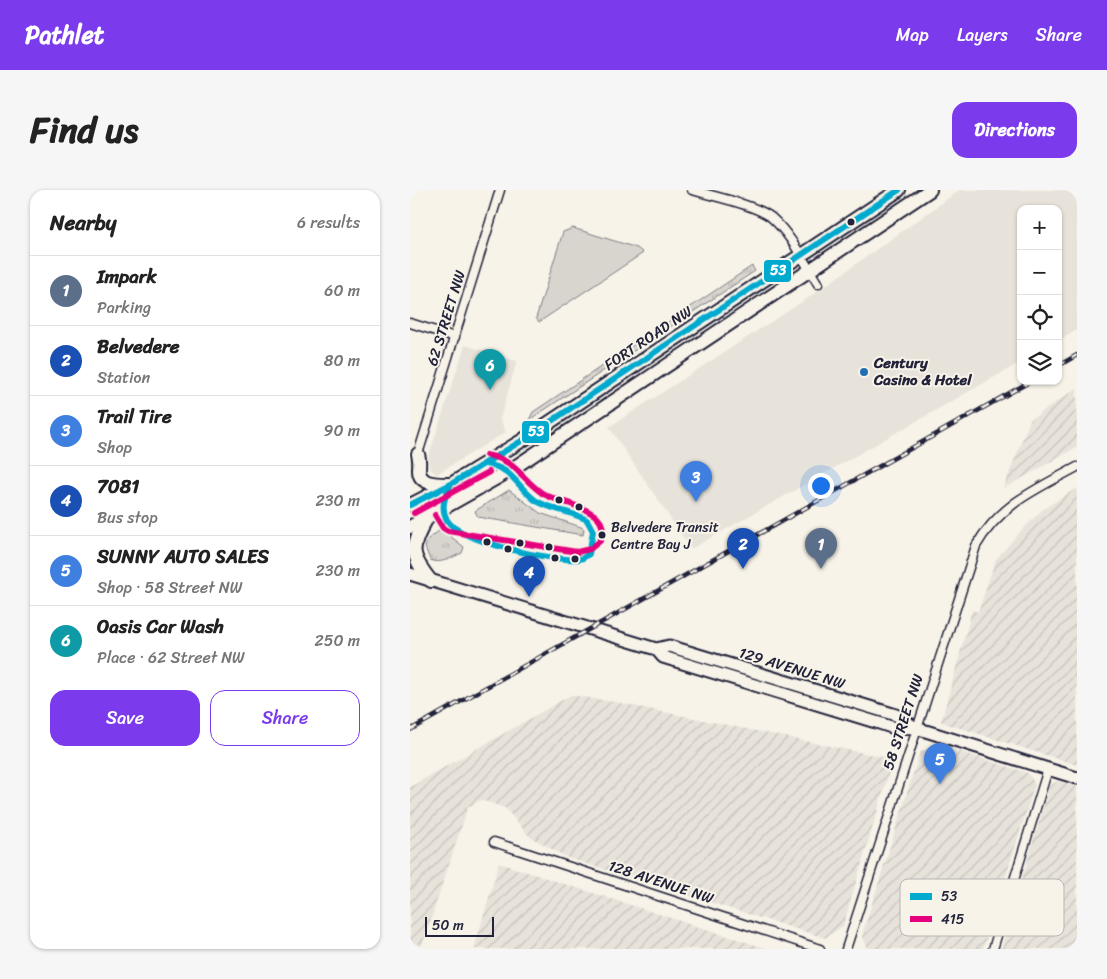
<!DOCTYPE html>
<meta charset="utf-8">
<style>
:root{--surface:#fff;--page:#f6f6f6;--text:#222;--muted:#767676;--line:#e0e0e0;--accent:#7c3aed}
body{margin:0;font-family:Sriracha,sans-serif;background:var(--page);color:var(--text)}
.controls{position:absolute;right:15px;top:15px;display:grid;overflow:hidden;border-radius:10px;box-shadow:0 1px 4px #0004}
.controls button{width:45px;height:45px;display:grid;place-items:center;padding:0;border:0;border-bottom:1px solid var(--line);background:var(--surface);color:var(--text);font:25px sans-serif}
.scale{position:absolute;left:15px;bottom:12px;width:69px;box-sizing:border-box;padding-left:5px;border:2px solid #22223b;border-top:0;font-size:14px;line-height:18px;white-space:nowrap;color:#22223b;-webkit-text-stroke:4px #f7f3e8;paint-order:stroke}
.you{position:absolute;left:410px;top:295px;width:18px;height:18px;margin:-12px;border:4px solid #fff;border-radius:50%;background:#1a73e8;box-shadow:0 0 0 8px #1a73e833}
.badge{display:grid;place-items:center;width:32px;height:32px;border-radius:50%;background:var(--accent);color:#fff;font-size:16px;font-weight:700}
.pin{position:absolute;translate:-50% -41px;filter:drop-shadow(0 1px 2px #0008)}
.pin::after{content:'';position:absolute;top:26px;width:18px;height:15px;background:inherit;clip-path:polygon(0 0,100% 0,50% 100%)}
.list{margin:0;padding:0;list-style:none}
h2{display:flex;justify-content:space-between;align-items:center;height:65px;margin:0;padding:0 20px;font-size:21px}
h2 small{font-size:16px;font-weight:400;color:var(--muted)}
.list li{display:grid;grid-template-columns:32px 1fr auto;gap:15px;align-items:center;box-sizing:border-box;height:70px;padding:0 20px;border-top:1px solid var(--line)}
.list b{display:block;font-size:19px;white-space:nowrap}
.list p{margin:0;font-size:16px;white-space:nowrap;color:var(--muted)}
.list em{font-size:16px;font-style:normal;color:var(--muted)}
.actions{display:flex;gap:10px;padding:15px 20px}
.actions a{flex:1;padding:11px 0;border:1px solid var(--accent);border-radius:15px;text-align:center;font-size:18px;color:var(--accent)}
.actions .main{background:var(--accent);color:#fff}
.icon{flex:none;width:28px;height:28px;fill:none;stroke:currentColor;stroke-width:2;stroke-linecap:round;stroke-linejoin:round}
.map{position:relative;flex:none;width:667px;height:759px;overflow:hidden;border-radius:15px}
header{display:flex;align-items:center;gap:30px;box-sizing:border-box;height:70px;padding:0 25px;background:var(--accent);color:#fff}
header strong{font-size:24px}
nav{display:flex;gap:28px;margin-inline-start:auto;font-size:18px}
.intro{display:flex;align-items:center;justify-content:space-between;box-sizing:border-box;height:120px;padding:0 30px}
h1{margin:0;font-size:35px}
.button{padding:12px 22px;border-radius:15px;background:var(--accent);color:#fff;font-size:18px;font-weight:700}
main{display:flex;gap:30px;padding:0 30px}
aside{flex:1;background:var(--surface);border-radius:15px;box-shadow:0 1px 4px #0004}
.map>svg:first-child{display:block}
</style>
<header>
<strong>Pathlet</strong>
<nav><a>Map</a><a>Layers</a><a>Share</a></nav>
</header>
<div class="intro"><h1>Find us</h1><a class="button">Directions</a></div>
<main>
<aside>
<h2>Nearby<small>6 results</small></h2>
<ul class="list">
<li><span class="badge" style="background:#5c6f8a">1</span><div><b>Impark</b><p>Parking</p></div><em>60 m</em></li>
<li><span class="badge" style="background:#1a4fb4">2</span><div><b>Belvedere</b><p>Station</p></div><em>80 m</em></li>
<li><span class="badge" style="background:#3f7fe0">3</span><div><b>Trail Tire</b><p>Shop</p></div><em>90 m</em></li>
<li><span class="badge" style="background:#1a4fb4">4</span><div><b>7081</b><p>Bus stop</p></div><em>230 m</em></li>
<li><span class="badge" style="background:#3f7fe0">5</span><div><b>SUNNY AUTO SALES</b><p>Shop · 58 Street NW</p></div><em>230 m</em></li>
<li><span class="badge" style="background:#0f9aa8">6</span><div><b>Oasis Car Wash</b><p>Place · 62 Street NW</p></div><em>250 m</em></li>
</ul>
<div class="actions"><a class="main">Save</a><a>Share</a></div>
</aside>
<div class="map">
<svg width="667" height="759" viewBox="0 0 667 759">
<defs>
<pattern id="industrial-furrows" width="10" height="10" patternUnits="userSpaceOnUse" patternTransform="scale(1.25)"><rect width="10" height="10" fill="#e7e3db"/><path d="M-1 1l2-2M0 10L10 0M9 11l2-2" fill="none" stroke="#c6c2bd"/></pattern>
<pattern id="grass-tufts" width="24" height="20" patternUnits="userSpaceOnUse" patternTransform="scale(1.25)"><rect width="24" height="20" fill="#d8d5cf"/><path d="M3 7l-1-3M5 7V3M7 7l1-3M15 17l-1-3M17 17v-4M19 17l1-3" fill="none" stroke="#b9b7b3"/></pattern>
</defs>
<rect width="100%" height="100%" fill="#f7f3e8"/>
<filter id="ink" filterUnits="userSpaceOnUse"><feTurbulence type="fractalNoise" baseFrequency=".02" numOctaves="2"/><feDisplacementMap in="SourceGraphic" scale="10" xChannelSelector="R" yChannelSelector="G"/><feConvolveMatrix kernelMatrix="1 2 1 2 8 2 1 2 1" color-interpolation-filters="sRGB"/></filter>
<g filter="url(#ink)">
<path fill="#e7e3db" d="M550 0H667V140L648 151V19H611V172L281 359 199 237 401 106Z
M55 155 107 171 90 229 96 242 27 284 21 280 18 268Z"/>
<path fill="url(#industrial-furrows)" d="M667 198V257L593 299 620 230Z
M667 298V575L531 532 562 420 568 422 586 369 608 344 632 320Z
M161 505 205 512 483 569 433 736 415 748 158 668 120 647 95 618 71 610 58 617 12 756 0 752V597Z
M529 555 618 583 625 594 573 759H458L452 745 510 562Z
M648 591 667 597V759H591L640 595Z
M89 673 358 759H64Z"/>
<path fill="url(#grass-tufts)" stroke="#7d7c85" d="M342 76 345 81 119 230 123 222Z
M99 300 130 323 171 337 174 339 173 345 68 327 65 321Z
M29 341 35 342 54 357 52 363C42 367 31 375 20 370L15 357 18 349Z"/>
<path fill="#d8d5cf" stroke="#7d7c85" d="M163 38 227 58 233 63 129 132 126 128 153 42Z"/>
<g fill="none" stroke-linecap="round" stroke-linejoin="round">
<g stroke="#22223b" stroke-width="11">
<path id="street" d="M282 0C302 6 347 15 362 28 382 46 394 72 408 94
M0 133 45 147
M8 264 90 0
M84 652 410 759
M436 759 566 356C590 314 627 299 667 277
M583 759 638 579"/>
</g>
<g stroke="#22223b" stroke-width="15">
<path id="secondary" d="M0 384 246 459 259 456 486 525 506 538
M246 459 253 467 469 533 481 537 506 538 667 588"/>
</g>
<g stroke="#22223b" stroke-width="16">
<path id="primary" d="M8 264C10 270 9 274 9 280 9 295 28 294 39 294
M0 315 41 294 113 250 489 0
M16 330C0 358 0 365 21 391
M0 337 99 281 520 0"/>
</g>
<use href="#street" stroke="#f7f3e8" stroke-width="8"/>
<use href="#secondary" stroke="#f7f3e8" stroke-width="11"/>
<use href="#primary" stroke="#f7f3e8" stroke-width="12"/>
<g stroke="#22223b" stroke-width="4.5">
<path id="rail" d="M648 176 667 165
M0 540 621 191"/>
</g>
<use href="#rail" stroke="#f7f3e8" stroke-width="2.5" stroke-dasharray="8" stroke-linecap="butt"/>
<g stroke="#f7f3e8" stroke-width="10">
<path id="bus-1" d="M41 294C35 307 30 317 37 330 50 352 144 372 169 369 173 369 176 366 179 364L183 341 177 330C161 321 140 320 125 310 105 295 103 278 75 274
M0 315 41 294 113 250 489 0"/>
</g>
<g stroke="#f7f3e8" stroke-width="10">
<path id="bus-2" d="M4 323 79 282
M25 325 33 338 38 341 167 362 180 359 190 351C206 317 147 314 132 303 110 288 107 270 76 265"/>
</g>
<use href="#bus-1" stroke="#00a9ce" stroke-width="6"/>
<use href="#bus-2" stroke="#e5007d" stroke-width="6"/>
</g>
</g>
<g fill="#22223b" stroke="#f7f3e8" stroke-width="2">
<circle cx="441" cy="32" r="4.5"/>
<circle cx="149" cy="310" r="4.5"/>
<circle cx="169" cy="317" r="4.5"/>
<circle cx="192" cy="345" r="4.5"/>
<circle cx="77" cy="352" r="4.5"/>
<circle cx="110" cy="353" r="4.5"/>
<circle cx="139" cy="357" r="4.5"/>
<circle cx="98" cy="359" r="4.5"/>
<circle cx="145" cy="368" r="4.5"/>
<circle cx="165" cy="369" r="4.5"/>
</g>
<circle fill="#1f6fb2" stroke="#f7f3e8" stroke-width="2" cx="454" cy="182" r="5"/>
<g text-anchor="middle" stroke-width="4" stroke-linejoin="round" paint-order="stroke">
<g font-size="14" fill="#22223b" stroke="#f7f3e8" text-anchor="start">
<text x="201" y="342">Belvedere Transit<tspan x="201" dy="17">Centre Bay J</tspan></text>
</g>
<g font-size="15" fill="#22223b" stroke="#f7f3e8">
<text transform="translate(36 128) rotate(-73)" y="5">62 STREET NW</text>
<text transform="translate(238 148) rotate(-34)" y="5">FORT ROAD NW</text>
<text transform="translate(382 478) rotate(17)" y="5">129 AVENUE NW</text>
<text transform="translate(493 532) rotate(-72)" y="5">58 STREET NW</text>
<text transform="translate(251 692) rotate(18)" y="5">128 AVENUE NW</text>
</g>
<g font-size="15" font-weight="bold" fill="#22223b" stroke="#f7f3e8" text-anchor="start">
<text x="464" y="178">Century<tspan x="464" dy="17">Casino &amp; Hotel</tspan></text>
</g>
</g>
<rect x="490" y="689" width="164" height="57" rx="8" fill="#f7f3e8" stroke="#b7b4b4" stroke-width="1"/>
<rect x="500" y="703" width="22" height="7" fill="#00a9ce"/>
<rect x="500" y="726" width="22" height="6" fill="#e5007d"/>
<g font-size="14" fill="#22223b">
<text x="531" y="711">53</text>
<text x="531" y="734">415</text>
</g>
<g stroke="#f7f3e8" stroke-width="2">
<rect x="353" y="69" width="29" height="24" rx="5" fill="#00a9ce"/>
<rect x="111" y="230" width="29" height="24" rx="5" fill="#00a9ce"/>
</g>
<g font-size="14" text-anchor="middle" font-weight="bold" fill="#fff">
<text x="368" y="85">53</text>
<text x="126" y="246">53</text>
</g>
</svg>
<div class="controls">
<button>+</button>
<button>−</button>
<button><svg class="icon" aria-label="locate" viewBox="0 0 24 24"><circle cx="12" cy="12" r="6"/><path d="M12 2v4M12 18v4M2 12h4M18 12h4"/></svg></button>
<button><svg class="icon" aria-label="layers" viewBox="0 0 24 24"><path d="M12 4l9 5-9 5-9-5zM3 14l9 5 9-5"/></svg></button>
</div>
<div class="scale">50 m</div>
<div class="you"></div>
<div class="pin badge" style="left:411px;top:379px;background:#5c6f8a">1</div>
<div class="pin badge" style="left:333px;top:379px;background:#1a4fb4">2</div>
<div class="pin badge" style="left:286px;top:312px;background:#3f7fe0">3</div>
<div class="pin badge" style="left:119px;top:407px;background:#1a4fb4">4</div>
<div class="pin badge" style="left:530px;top:594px;background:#3f7fe0">5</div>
<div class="pin badge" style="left:80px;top:200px;background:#0f9aa8">6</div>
</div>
</main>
